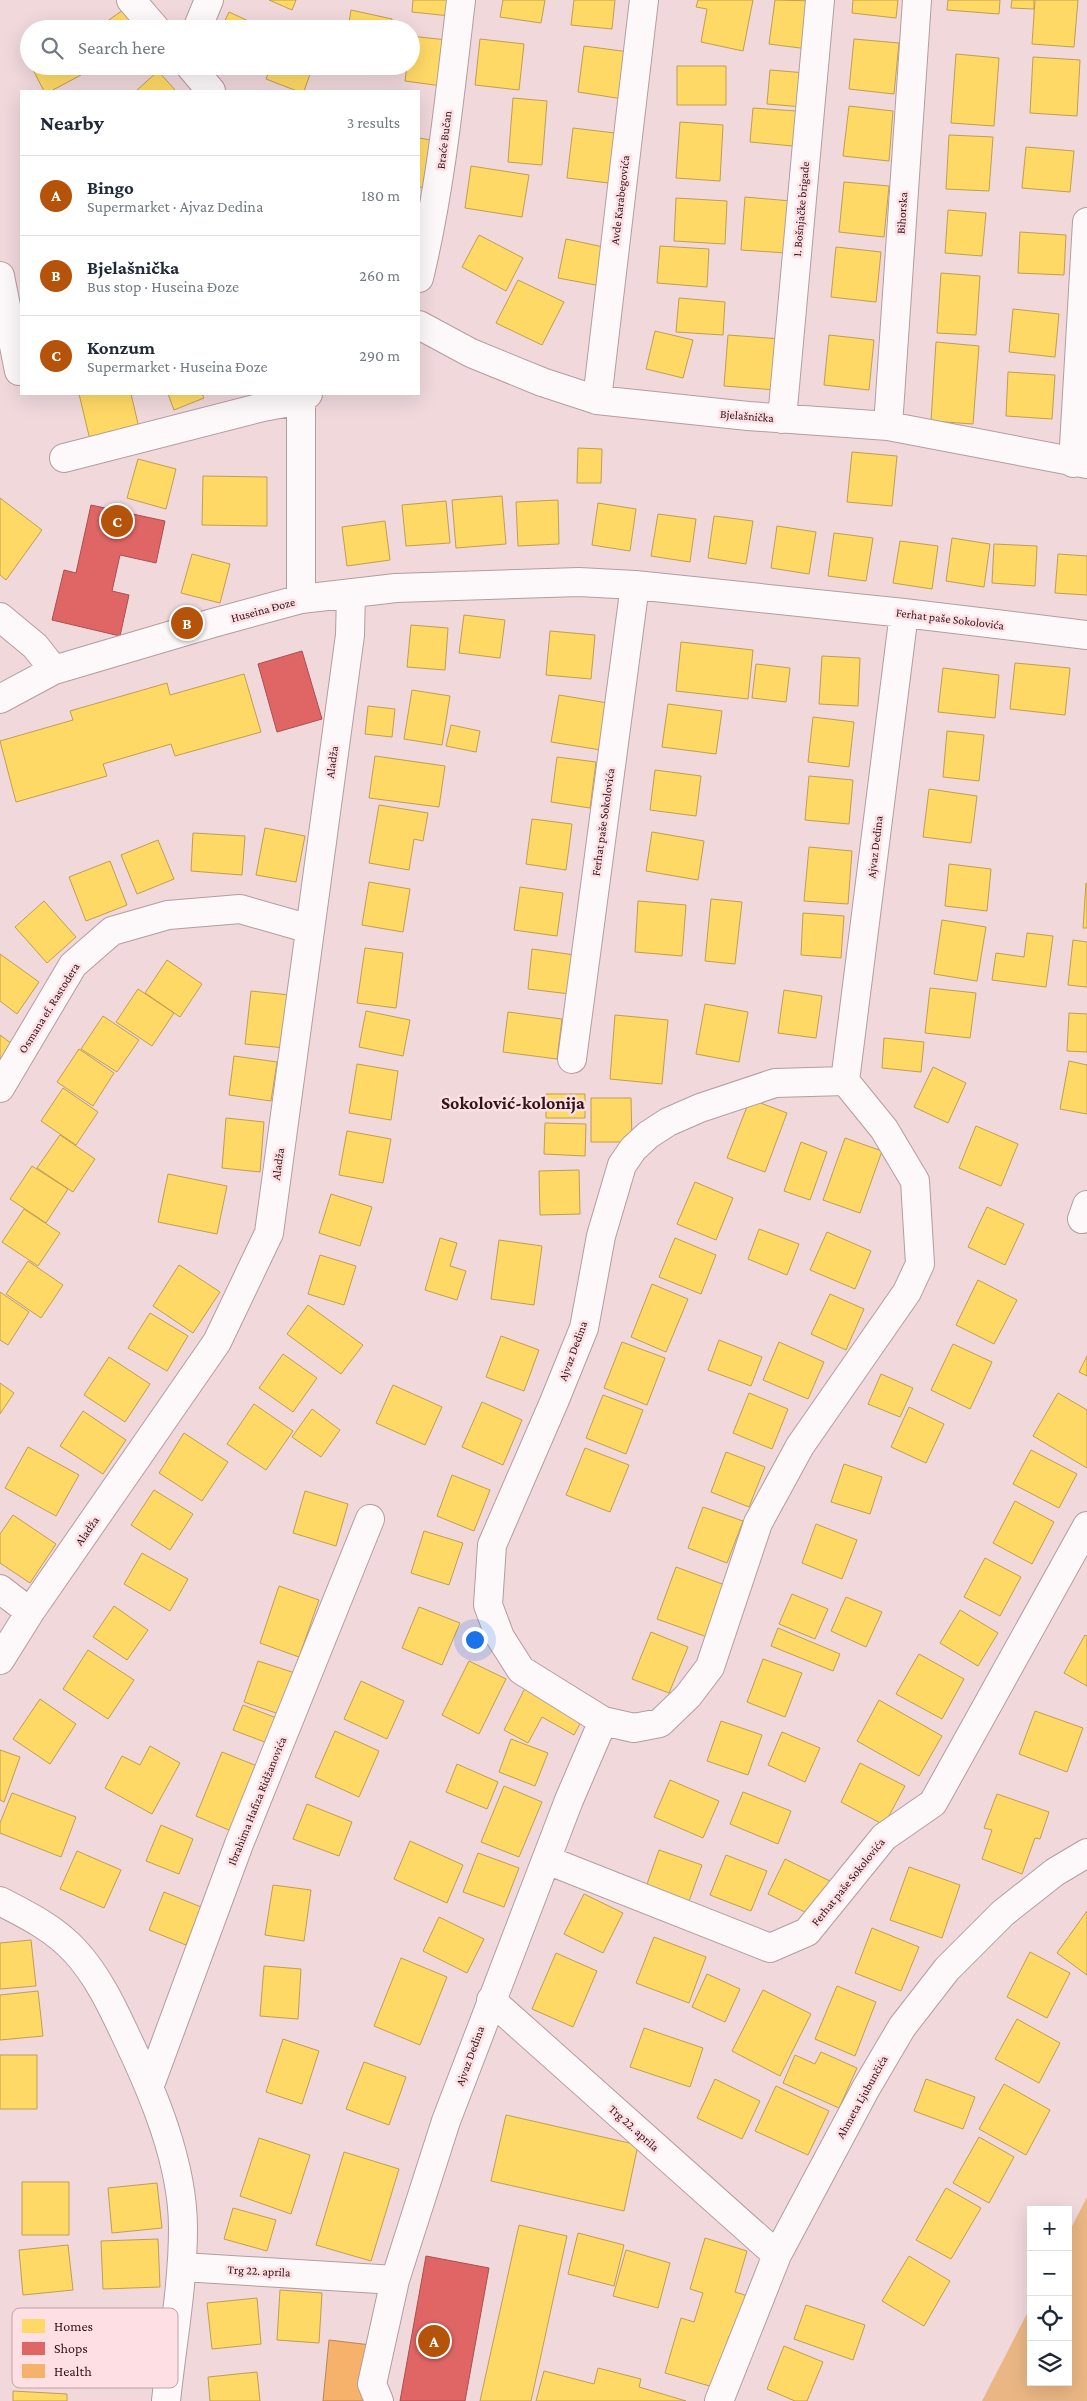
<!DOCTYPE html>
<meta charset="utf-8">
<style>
:root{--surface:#fff;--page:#f6f6f7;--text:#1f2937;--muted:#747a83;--line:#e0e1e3;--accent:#b45309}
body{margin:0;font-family:"Crimson Pro",serif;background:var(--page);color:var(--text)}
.controls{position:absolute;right:15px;bottom:15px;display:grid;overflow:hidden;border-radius:0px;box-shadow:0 5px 20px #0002}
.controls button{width:45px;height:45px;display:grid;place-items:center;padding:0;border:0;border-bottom:1px solid var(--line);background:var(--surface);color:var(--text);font:25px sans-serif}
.you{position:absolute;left:474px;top:1639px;width:18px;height:18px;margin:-12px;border:4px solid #fff;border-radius:50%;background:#1a73e8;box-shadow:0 0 0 8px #1a73e833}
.badge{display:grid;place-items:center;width:32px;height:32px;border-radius:50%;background:var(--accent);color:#fff;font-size:16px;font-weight:700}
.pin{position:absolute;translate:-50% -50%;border:2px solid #fff;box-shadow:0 1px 5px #0006}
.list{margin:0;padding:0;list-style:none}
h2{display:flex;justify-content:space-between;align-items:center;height:65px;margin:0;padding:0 20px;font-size:21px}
h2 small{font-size:16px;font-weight:400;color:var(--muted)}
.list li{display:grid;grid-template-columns:32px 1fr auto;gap:15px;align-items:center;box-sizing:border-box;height:80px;padding:0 20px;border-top:1px solid var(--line)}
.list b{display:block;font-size:19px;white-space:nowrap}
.list p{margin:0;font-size:16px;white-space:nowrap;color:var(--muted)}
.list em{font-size:16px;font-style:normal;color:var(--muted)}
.icon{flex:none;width:28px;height:28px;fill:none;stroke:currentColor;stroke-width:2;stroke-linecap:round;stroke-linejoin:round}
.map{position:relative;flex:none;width:1087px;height:2401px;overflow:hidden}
.search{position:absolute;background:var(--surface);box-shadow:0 5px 20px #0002;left:20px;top:20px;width:400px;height:55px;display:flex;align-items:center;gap:12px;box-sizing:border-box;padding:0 18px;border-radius:28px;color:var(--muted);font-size:19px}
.panel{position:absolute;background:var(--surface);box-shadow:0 5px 20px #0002;left:20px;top:90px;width:400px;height:305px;border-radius:0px}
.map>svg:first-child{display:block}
</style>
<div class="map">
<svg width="1087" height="2401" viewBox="0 0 1087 2401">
<rect width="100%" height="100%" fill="#f0d8db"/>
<path fill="#eab684" d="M1087 2197V2401H982L1031 2306V2382H1068V2234Z"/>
<path fill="#ffd966" stroke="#c19e4f" d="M269 0H296L292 10Z
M413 0H452L450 16 412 12Z
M503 0H545L541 23 500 17Z
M574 0H615L612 29 571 25Z
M698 0H753L743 51 701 42 707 9 696 7Z
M775 0 815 1 808 49 769 44Z
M853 0H898L896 18 852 13Z
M948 0H1000L999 14 947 10Z
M1012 0H1034V9L1011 8Z
M1035 0H1078L1074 47 1032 44Z
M123 10 136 29H96Z
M351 10 392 19 390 29H348Z
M229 12 266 29H221Z
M411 36 447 40 442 86 405 81 407 66H411Z
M480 39 524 44 519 90 475 85Z
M854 39 899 43 894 94 849 89Z
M29 46V62L22 50Z
M584 46 629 52 623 99 578 92Z
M956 54 999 58 994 126 951 123Z
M1033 57 1080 60 1077 116 1030 113Z
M31 66H76L81 75 51 91H44Z
M271 66H313L304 91H297L266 79Z
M677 66H726V105H677Z
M770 70 806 73 804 107 767 104Z
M158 71 176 91H136Z
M513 98 547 101 542 165 508 162Z
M849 106 893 111 889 161 843 156Z
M753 108 796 111 793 146 750 142Z
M680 122 723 125 720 181 676 178Z
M573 128 615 133 609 183 567 178Z
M949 135 993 137 989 191 946 189Z
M419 138 437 141 429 188 419 187Z
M1026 147 1074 151 1070 192 1022 188Z
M471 166 529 175 522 217 465 208Z
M844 182 889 186 884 237 839 232Z
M745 197 791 201 787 253 741 250Z
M676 198 727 201 725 244 674 241Z
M948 210 986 213 982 256 945 253Z
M1020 232 1066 235 1064 275 1018 273Z
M479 235 523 258 506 291 462 267Z
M566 239 608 248 601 286 558 278Z
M660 246 709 249 707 287 657 283Z
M836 247 881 252 876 302 831 297Z
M941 273 980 276 976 335 937 333Z
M518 280 564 302 542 345 496 323Z
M679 298 725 302 723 335 676 332Z
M1013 309 1059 314 1055 357 1009 352Z
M655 331 693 340 683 378 646 369Z
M728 335 781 339 777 390 724 386Z
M829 335 874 340 869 390 824 385Z
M936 342 979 346 973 424 931 421Z
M1008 372 1055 375 1052 419 1006 416Z
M79 394H131L139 428 90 440Z
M168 394H202L204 398 174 410Z
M578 448 602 449 601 483H577Z
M852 452 897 456 892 506 847 502Z
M138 459 176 469 166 509 127 498Z
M203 476 267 477V526L202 525Z
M502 496 506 544 456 548 452 500Z
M0 498 42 530 6 580 0 575Z
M558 500 559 544 518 546 516 502Z
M446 501 450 543 406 546 402 505Z
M598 503 636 509 630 551 592 545Z
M658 514 696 519 690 562 651 556Z
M714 516 753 521 746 564 708 558Z
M385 521 390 560 347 566 342 527Z
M777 526 816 532 809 574 771 568Z
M834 533 873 538 866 581 828 576Z
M952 538 990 544 984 587 946 581Z
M900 541 938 546 932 589 893 583Z
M994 544 1037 546 1035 586 992 583Z
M192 554 230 564 220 603 181 593Z
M1058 554 1087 556V595L1055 593Z
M464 615 505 620 500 658 459 653Z
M411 625 448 628 445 670 407 667Z
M550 631 595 635 591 679 546 675Z
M681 642 753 650 748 699 676 691Z
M822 656 860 658 858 706 819 704Z
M1015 663 1070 668 1065 715 1010 709Z
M756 664 790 668 786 702 752 698Z
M943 668 999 675 995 718 938 712Z
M244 674 261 732 175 756 171 744 103 764 107 776 16 802 0 741 73 720 70 711 167 683 170 695Z
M412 690 450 696 442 745 404 739Z
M559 695 608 703 601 750 551 742Z
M668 704 722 711 716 754 662 747Z
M368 706 395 709 392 737 365 734Z
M813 717 854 722 849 767 808 762Z
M451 725 480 731 476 752 446 746Z
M947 731 984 735 979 781 943 777Z
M375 756 445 766 439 807 369 798Z
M557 757 596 762 590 808 551 802Z
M655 770 701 776 696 816 650 810Z
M809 776 853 780 849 824 805 820Z
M929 789 977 796 971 843 923 837Z
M379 805 428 813 423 841 414 839 409 870 369 863Z
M532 819 572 824 566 870 526 864Z
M265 828 305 836 296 882 256 875Z
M652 832 704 841 698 880 646 871Z
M193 833 245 836 242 875 191 871Z
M158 840 174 879 137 894 121 855Z
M809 847 852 851 848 904 804 901Z
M110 861 127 905 86 921 69 877Z
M949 864 991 869 987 911 945 906Z
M369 882 410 889 403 932 362 925Z
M1086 883H1087V928H1083Z
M520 887 563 893 557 936 514 930Z
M711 899 742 902 735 964 705 961Z
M44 901 76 937 47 963 15 927Z
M638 901 686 905 682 956 635 952Z
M803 913 844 916 841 958 801 955Z
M942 920 986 927 977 981 934 974Z
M1027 933 1053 936 1046 987 992 980 996 953 1024 957Z
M1073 940 1087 942V987L1068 985Z
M365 948 403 953 396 1008 357 1003Z
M532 949 575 955 570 994 528 989Z
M0 954 39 982 17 1014 0 1001Z
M167 960 202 984 180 1017 145 993Z
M930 988 976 993 970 1038 925 1033Z
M138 989 174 1013 152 1046 116 1022Z
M784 990 822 996 816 1038 778 1033Z
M251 991 290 995 285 1048 245 1044Z
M705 1004 748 1012 739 1062 696 1054Z
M366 1011 410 1020 403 1056 359 1047Z
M508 1012 562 1019 557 1059 503 1052Z
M1069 1013 1087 1014V1052L1067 1051Z
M615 1015 668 1020 662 1084 610 1079Z
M103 1016 139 1040 117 1072 81 1049Z
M0 1035 12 1044 0 1060Z
M884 1038 924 1042 921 1072 882 1068Z
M79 1049 114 1073 93 1106 57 1082Z
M234 1056 277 1062 271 1101 229 1095Z
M1069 1061 1087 1065V1114L1060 1109Z
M357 1064 398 1071 391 1120 349 1113Z
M933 1067 966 1083 948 1123 914 1107Z
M63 1088 98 1112 76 1145 41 1121Z
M546 1094H585V1118H546Z
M591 1098H631L632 1142H591Z
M750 1099 787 1113 765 1172 727 1158Z
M226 1118 264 1122 260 1172 222 1168Z
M545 1123 586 1124 585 1156 544 1154Z
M976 1126 1018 1144 1001 1186 959 1168Z
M347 1131 391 1139 383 1183 339 1175Z
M60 1135 95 1159 73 1192 37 1168Z
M845 1138 882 1151 860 1213 823 1200Z
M801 1142 827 1152 810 1200 784 1191Z
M32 1166 68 1189 46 1223 10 1199Z
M579 1170 580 1214 540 1215 539 1171Z
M168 1174 227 1186 217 1234 158 1222Z
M695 1182 733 1198 716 1240 677 1224Z
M331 1194 372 1207 360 1246 319 1233Z
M987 1207 1024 1224 1005 1265 968 1247Z
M24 1209 60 1233 38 1266 2 1242Z
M759 1229 799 1244 787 1275 748 1259Z
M827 1232 871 1251 855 1289 810 1270Z
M440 1238 457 1243 450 1266 466 1271 457 1300 425 1290Z
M675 1238 716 1255 701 1294 659 1277Z
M499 1240 542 1246 534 1305 491 1299Z
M320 1255 356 1266 344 1305 308 1294Z
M28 1261 63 1285 41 1318 6 1294Z
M179 1265 220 1292 193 1333 153 1306Z
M978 1280 1017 1300 994 1344 956 1325Z
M652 1284 688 1299 666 1352 631 1337Z
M0 1292 29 1312 8 1345 0 1340Z
M830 1294 864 1309 846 1350 811 1334Z
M308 1305 363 1345 341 1374 287 1334Z
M150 1313 188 1336 167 1371 128 1348Z
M501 1336 539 1350 524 1391 486 1377Z
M719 1340 762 1357 751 1386 708 1370Z
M622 1342 665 1358 647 1405 604 1388Z
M779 1342 824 1362 808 1399 763 1380Z
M953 1344 992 1362 970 1409 931 1390Z
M283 1354 317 1378 293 1412 259 1388Z
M1087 1356V1376L1079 1372Z
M109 1357 150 1384 125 1422 84 1395Z
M881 1374 913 1388 900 1417 868 1404Z
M0 1383 14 1393 0 1414Z
M393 1385 442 1407 425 1445 376 1423Z
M749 1393 788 1409 772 1449 733 1433Z
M1058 1393 1087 1410V1468L1033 1436Z
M603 1395 643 1410 626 1454 586 1438Z
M482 1402 522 1420 503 1465 462 1447Z
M254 1404 293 1431 266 1470 227 1444Z
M909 1407 944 1424 926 1463 891 1447Z
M312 1409 340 1430 321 1457 292 1437Z
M83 1411 126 1440 103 1474 60 1446Z
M184 1433 228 1462 202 1501 159 1473Z
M28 1447 79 1475 56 1516 5 1488Z
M585 1448 629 1465 610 1512 566 1495Z
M1031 1450 1077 1474 1059 1508 1013 1484Z
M726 1452 765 1467 749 1507 711 1492Z
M844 1464 882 1477 870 1514 831 1502Z
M452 1475 490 1490 474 1531 437 1516Z
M154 1490 193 1514 170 1550 131 1525Z
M305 1491 348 1504 336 1546 293 1533Z
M1015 1501 1054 1522 1032 1564 993 1543Z
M703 1507 743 1521 727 1563 688 1548Z
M13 1515 56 1544 30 1583 0 1563V1534Z
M816 1524 857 1540 842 1579 802 1563Z
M424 1531 463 1543 449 1585 411 1573Z
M142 1553 188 1579 170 1611 124 1584Z
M985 1558 1021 1577 1000 1616 964 1597Z
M676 1567 725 1585 707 1637 657 1619Z
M279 1586 319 1600 299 1657 260 1643Z
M792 1594 828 1609 815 1639 779 1624Z
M846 1597 882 1612 866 1647 831 1631Z
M114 1606 148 1630 127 1660 93 1637Z
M419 1607 460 1623 442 1665 402 1648Z
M960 1610 998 1633 978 1666 940 1643Z
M778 1628 840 1654 833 1671 771 1646Z
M651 1632 688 1647 669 1693 632 1679Z
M1085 1635 1087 1636V1686L1064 1673Z
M88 1650 134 1680 108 1719 63 1689Z
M919 1654 964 1679 942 1719 896 1694Z
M763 1659 802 1673 785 1717 747 1702Z
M258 1661 295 1673 282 1715 244 1702Z
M469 1661 506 1679 479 1734 442 1715Z
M361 1681 404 1701 387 1739 344 1719Z
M525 1688 583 1718 574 1735 542 1717 528 1743 504 1730Z
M40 1699 76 1724 50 1764 13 1739Z
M879 1700 942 1736 919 1776 857 1741Z
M243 1705 279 1719 270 1744 233 1730Z
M1035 1711 1083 1728 1067 1772 1019 1754Z
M721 1721 762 1735 748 1775 707 1761Z
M335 1731 379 1751 359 1797 315 1777Z
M782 1732 820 1748 805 1782 768 1765Z
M511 1739 548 1753 535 1786 499 1772Z
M150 1746 180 1763 152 1814 105 1788 122 1756 140 1765Z
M0 1750 20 1757 4 1802 0 1800Z
M222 1752 262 1768 236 1833 196 1816Z
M860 1763 905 1786 884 1825 841 1802Z
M457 1764 498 1782 487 1809 446 1792Z
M670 1780 719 1801 703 1838 654 1817Z
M504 1786 542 1802 519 1857 481 1842Z
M743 1792 791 1811 778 1844 730 1824Z
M12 1793 76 1817 61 1857 0 1833V1823Z
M997 1794 1049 1812 1040 1839 1035 1838 1022 1874 982 1859 992 1830 984 1828Z
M307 1804 352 1822 339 1856 293 1839Z
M161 1825 193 1839 179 1874 146 1861Z
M410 1841 463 1865 447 1903 394 1879Z
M659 1850 702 1865 688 1904 645 1890Z
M77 1851 121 1870 104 1908 60 1889Z
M478 1853 519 1868 504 1907 463 1892Z
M726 1855 767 1871 751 1911 710 1895Z
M785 1859 834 1883 817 1918 768 1894Z
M909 1867 960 1885 942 1938 890 1920Z
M273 1885 311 1890 304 1941 265 1935Z
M164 1892 201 1907 186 1945 149 1930Z
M584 1894 623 1913 603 1953 564 1934Z
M1087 1911V1975L1057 1953Z
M439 1917 484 1939 467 1973 423 1951Z
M872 1928 919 1947 901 1991 855 1973Z
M654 1937 706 1957 689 2003 636 1983Z
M31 1940 36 1986 0 1989V1943Z
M1030 1952 1070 1973 1047 2018 1007 1997Z
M556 1953 597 1971 573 2027 532 2009Z
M401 1958 447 1977 420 2045 374 2026Z
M264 1966 301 1969 298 2019 260 2016Z
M707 1974 740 1989 725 2022 692 2007Z
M837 1986 876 2002 855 2056 815 2039Z
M763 1990 811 2014 780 2076 732 2051Z
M38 1991 43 2036 0 2040V1995Z
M1017 2019 1060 2043 1039 2083 995 2059Z
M644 2028 703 2048 690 2087 630 2067Z
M283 2039 319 2051 302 2104 266 2092Z
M821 2052 857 2068 839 2108 783 2083 795 2055 815 2064Z
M0 2055H37V2109H0Z
M364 2062 406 2077 389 2125 346 2109Z
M715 2079 760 2101 742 2139 697 2118Z
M926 2079 975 2097 963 2129 914 2111Z
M1004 2084 1050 2110 1026 2155 979 2129Z
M776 2086 829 2111 808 2155 755 2131Z
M506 2115 638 2145 624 2211 491 2181Z
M979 2137 1014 2157 989 2203 953 2183Z
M259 2138 310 2155 291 2214 240 2196Z
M344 2152 399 2169 371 2261 316 2245Z
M22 2182H69V2235H22Z
M157 2183 162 2228 112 2233 108 2188Z
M946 2188 981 2208 951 2259 916 2240Z
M233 2208 276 2220 267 2251 224 2239Z
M519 2225 567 2236 531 2401H480Z
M578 2233 624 2245 614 2286 568 2274Z
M705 2238 747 2251 735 2292 748 2296 736 2338 729 2336 713 2387 665 2373 681 2318 694 2322 703 2293 690 2289Z
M158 2239 160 2287 103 2289 101 2241Z
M68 2245 73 2290 23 2295 19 2250Z
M626 2250 670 2263 658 2308 613 2296Z
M909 2256 950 2281 924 2326 882 2301Z
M280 2290 322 2293 319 2343 277 2340Z
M257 2298 261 2344 212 2349 207 2303Z
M806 2305 865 2325 853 2360 794 2339Z
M784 2346 823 2362 807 2401H795L767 2389Z
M598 2368 641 2379 639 2387 686 2401H536L544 2371 594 2384Z
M257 2372 260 2401H210L208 2377Z
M13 2391 67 2394V2401H13Z"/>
<path fill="#e06666" stroke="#ab4e4f" d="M91 505 165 521 156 563 120 555 112 591 129 595 120 636 52 620 64 570 76 573Z
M302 651 322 719 277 732 258 664Z
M426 2256 489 2268 465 2401H400Z"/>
<path fill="#f6b26b" stroke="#ba8353" d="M329 2340 371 2345 364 2401H323Z"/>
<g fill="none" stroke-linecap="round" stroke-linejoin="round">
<g stroke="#b49ca0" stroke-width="30">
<path id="minor" d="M131 0 156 29
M197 29 209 0
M190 66 211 91
M0 276 19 371
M419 278C441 187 450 93 461 0
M419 325 471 353 542 382 597 400 748 416 888 426 1087 464
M597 400 644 0
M782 419 820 0
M888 426 917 0
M64 458 263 407 301 400
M1073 463 1087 222
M301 599V400L308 394
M0 617 35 646 54 670
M0 699 54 670 213 623 301 599 396 588 579 582 635 585 904 613 1087 635
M572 1059 635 585
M845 1081 775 1083 700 1108 668 1122 648 1135 633 1149 622 1165 601 1236 584 1328 554 1402 492 1545 488 1605 500 1637 521 1670 603 1721 634 1728 660 1723 688 1696 710 1667 758 1523 800 1446 907 1292 920 1264 915 1181 884 1129 845 1081 904 613
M0 1088 73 965 112 931 168 915 240 909 310 929
M1082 1219 1087 1205
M0 1589 30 1612
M0 1660 30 1612 217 1342 269 1233 350 635 351 593
M547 1860 770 1948 807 1932 884 1837 933 1803 1087 1526
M0 1901C27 1915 54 1928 75 1951 97 1975 111 2004 125 2034 153 2092 183 2163 183 2228 183 2286 172 2344 166 2401
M491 2000 777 2255
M150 2085 239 1844 370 1519
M182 2267 395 2280
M379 2401 372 2384 395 2280 446 2121 569 1800 603 1721
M719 2401 777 2255 865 2090 902 2027 947 1969 1003 1913 1055 1872 1087 1853"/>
</g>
<use href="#minor" stroke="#fdf9fa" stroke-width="28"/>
</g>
<g text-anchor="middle" stroke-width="5" stroke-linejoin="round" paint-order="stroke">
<g font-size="12" fill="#2f151a" stroke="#fedfe3">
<text transform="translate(444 140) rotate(-83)" y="4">Braće Bučan</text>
<text transform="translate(620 200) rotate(-83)" y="4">Avde Karabegovića</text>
<text transform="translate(801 209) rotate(-85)" y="4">1. Bošnjačke brigade</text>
<text transform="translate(902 213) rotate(-86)" y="4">Bihorska</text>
<text transform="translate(747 416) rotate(5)" y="4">Bjelašnička</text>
<text transform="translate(263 610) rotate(-15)" y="4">Huseina Đoze</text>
<text transform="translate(950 619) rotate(7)" y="4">Ferhat paše Sokolovića</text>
<text transform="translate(332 762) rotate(-82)" y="4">Aladža</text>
<text transform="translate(603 822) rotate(-82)" y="4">Ferhat paše Sokolovića</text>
<text transform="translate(875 847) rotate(-83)" y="4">Ajvaz Dedina</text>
<text transform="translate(49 1008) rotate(-58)" y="4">Osmana ef. Rastodera</text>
<text transform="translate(278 1164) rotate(-82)" y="4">Aladža</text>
<text transform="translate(573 1351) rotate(-70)" y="4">Ajvaz Dedina</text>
<text transform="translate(87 1531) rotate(-55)" y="4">Aladža</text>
<text transform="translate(257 1801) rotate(-68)" y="4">Ibrahima Hafiza Ridžanovića</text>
<text transform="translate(848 1882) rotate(-51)" y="4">Ferhat paše Sokolovića</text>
<text transform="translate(470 2056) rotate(-70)" y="4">Ajvaz Dedina</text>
<text transform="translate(862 2097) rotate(-61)" y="4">Ahmeta Ljubunčića</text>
<text transform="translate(634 2128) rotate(42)" y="4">Trg 22. aprila</text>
<text transform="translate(259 2271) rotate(3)" y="4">Trg 22. aprila</text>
</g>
<g font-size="18" font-weight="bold" fill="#2f151a" stroke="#fedfe3">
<text x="513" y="1109">Sokolović-kolonija</text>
</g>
</g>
<rect x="12" y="2308" width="166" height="80" rx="8" fill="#fedfe3" stroke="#c0a2a7" stroke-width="1"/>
<rect x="22" y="2319" width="23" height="14" fill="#ffd966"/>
<rect x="22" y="2342" width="23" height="13" fill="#e06666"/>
<rect x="22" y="2364" width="23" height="14" fill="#f6b26b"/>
<g font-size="14" fill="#2f151a">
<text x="54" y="2331">Homes</text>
<text x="54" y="2353">Shops</text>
<text x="54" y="2376">Health</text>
</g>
</svg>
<div class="controls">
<button>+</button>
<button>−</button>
<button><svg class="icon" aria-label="locate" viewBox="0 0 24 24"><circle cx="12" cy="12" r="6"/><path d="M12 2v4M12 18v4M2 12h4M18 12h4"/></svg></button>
<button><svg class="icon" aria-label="layers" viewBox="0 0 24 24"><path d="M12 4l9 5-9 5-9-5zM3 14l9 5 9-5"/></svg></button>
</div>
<div class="you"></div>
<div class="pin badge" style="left:434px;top:2341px">A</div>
<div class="pin badge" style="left:187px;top:623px">B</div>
<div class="pin badge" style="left:117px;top:521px">C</div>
<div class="search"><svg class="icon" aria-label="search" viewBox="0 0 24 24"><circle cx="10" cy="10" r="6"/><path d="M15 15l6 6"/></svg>Search here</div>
<section class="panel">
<h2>Nearby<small>3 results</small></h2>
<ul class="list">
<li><span class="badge">A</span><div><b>Bingo</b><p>Supermarket · Ajvaz Dedina</p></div><em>180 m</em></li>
<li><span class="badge">B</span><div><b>Bjelašnička</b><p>Bus stop · Huseina Đoze</p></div><em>260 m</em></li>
<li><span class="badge">C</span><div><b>Konzum</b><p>Supermarket · Huseina Đoze</p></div><em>290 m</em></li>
</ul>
</section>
</div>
